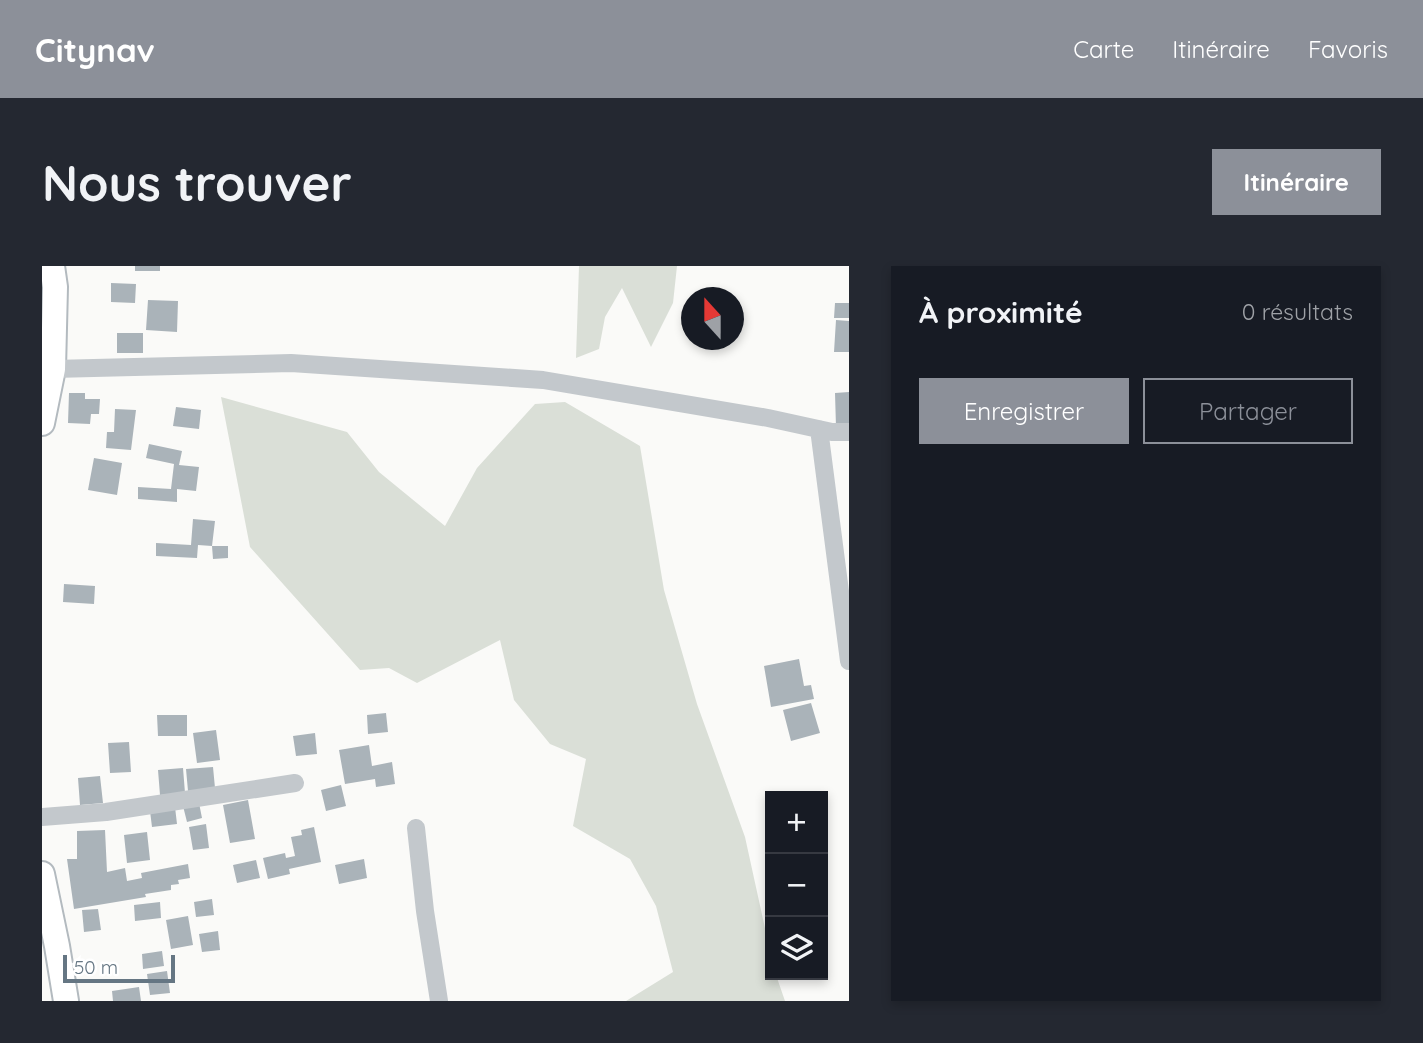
<!DOCTYPE html>
<html lang="fr">
<meta charset="utf-8">
<style>
:root{--surface:#171b24;--page:#242831;--text:#f1f3f6;--muted:#9ea1a6;--line:#363941;--accent:#8c9099}
body{margin:0;font-family:Quicksand,sans-serif;background:var(--page);color:var(--text)}
.controls{position:absolute;right:21px;bottom:21px;display:grid;overflow:hidden;border-radius:0px;box-shadow:0 4px 10px #0003}
.controls button{width:63px;height:63px;display:grid;place-items:center;padding:0;border:0;border-bottom:2px solid var(--line);background:var(--surface);color:var(--text);font:35px sans-serif}
.compass{position:absolute;left:639px;top:21px;width:63px;height:63px;border-radius:50%;background:var(--surface);box-shadow:0 4px 10px #0003;rotate:339deg}
.scale{position:absolute;left:21px;bottom:18px;width:112px;box-sizing:border-box;padding-left:7px;border:4px solid #657683;border-top:0;font-size:19px;line-height:24px;white-space:nowrap;color:#657683;-webkit-text-stroke:5px #fff;paint-order:stroke}
.list{margin:0;padding:0;list-style:none}
h2{display:flex;justify-content:space-between;align-items:center;height:91px;margin:0;padding:0 28px;font-size:30px}
h2 small{font-size:23px;font-weight:400;color:var(--muted)}
.actions{display:flex;gap:14px;padding:21px 28px}
.actions a{flex:1;padding:16px 0;border:2px solid var(--accent);border-radius:0px;text-align:center;font-size:24px;color:var(--accent)}
.actions .main{background:var(--accent);color:#fff}
.icon{flex:none;width:38px;height:38px;fill:none;stroke:currentColor;stroke-width:2;stroke-linecap:round;stroke-linejoin:round}
.map{position:relative;flex:none;width:807px;height:735px;overflow:hidden;border-radius:0px}
header{display:flex;align-items:center;gap:42px;box-sizing:border-box;height:98px;padding:0 35px;background:var(--accent);color:#fff}
header strong{font-size:33px}
nav{display:flex;gap:38px;margin-inline-start:auto;font-size:24px}
.intro{display:flex;align-items:center;justify-content:space-between;box-sizing:border-box;height:168px;padding:0 42px}
h1{margin:0;font-size:49px}
.button{padding:18px 32px;border-radius:0px;background:var(--accent);color:#fff;font-size:24px;font-weight:700}
main{display:flex;gap:42px;padding:0 42px}
aside{flex:1;background:var(--surface);border-radius:0px;box-shadow:0 4px 10px #0003}
.map>svg:first-child{display:block}
</style>
<header>
<strong>Citynav</strong>
<nav><a>Carte</a><a>Itinéraire</a><a>Favoris</a></nav>
</header>
<div class="intro"><h1>Nous trouver</h1><a class="button">Itinéraire</a></div>
<main>
<div class="map">
<svg width="807" height="735" viewBox="0 0 807 735">
<rect width="100%" height="100%" fill="#fafaf8"/>
<path fill="#dadfd7" d="M537 0H635L631 37 609 81 580 22 563 51 557 83 534 92Z
M179 131 305 166 337 206 403 260 435 202 493 138 523 136 598 180 622 324 655 438 703 571 728 685V709H734L743 735H584L631 706 614 640 588 593 531 560 544 493 508 478 472 434 458 374 375 417 347 402 318 404 208 281Z"/>
<path fill="#aab3b9" d="M93 0H118V5H93Z
M69 17 94 18 93 37 69 36Z
M106 34 136 35 135 66 104 64Z
M793 37H807V52H792Z
M794 54 807 55V86H792Z
M75 67H101V87H75Z
M807 126V161H794L793 127Z
M27 127H43V133H58L57 148H49L48 158 26 157Z
M134 141 159 144 157 163 131 160Z
M73 143 94 144 89 184 64 182 65 166H72Z
M107 178 140 185 137 199 157 201 154 225 135 223V236L96 233V221L129 223 132 198 104 192Z
M52 192 80 197 75 229 46 224Z
M151 253 173 255 170 280 156 279 155 292 114 290V277L149 279Z
M170 280H186V292L171 293Z
M22 318 53 320 52 338 21 336Z
M757 393 762 420 769 419 772 433 729 441 722 400Z
M769 437 778 467 749 475 741 444Z
M344 447 346 466 326 468 325 449Z
M115 449H145V470H116Z
M174 464 178 494 155 497 151 467Z
M273 467 275 488 254 490 251 470Z
M87 476 89 506 68 507 66 477Z
M327 479 330 500 350 496 353 518 334 521 333 513 303 518 297 484Z
M171 501 173 522 146 525 144 503Z
M141 502 143 527 118 529 116 504Z
M58 510 61 537 38 539 36 512Z
M299 519 304 540 284 545 279 524Z
M206 534 213 573 188 577 181 539Z
M157 537 160 552 145 556 141 540Z
M133 541 135 558 110 561 108 545Z
M164 558 167 582 151 584 147 561Z
M272 561 279 596 247 603 248 608 226 613 221 592 243 587 244 592 253 590 249 571 260 569 259 564Z
M63 564 65 606 83 602 85 615 100 612 99 607 146 598 148 612 136 614 137 618 129 619V624L103 628 104 631 32 643 25 593H35V565Z
M105 566 108 594 85 597 82 569Z
M322 593 325 612 297 618 293 599Z
M214 594 218 612 195 617 191 599Z
M170 633 172 649 154 651 152 636Z
M118 636 119 652 93 655 92 639Z
M56 643 59 664 42 666 40 644Z
M146 650 151 679 129 683 124 654Z
M176 665 178 684 160 686 157 668Z
M120 685 122 700 101 703 100 688Z
M125 705 128 727 108 729 105 708Z
M97 721 99 735H71L70 725Z"/>
<g fill="none" stroke-linecap="round" stroke-linejoin="round">
<g stroke="#b3babf" stroke-width="28">
<path id="secondary" d="M0 157 11 103 13 21 10 0
M0 608 15 680 24 735"/>
</g>
<path stroke="#c3c8cc" stroke-width="18" d="M11 103 249 97 501 114 726 152 790 166H807
M777 163 807 395
M0 551 64 546 253 517
M374 562 383 645 397 735"/>
<use href="#secondary" stroke="#fff" stroke-width="24"/>
</g>
</svg>
<div class="controls">
<button>+</button>
<button>−</button>
<button><svg class="icon" aria-label="layers" viewBox="0 0 24 24"><path d="M12 4l9 5-9 5-9-5zM3 14l9 5 9-5"/></svg></button>
</div>
<svg class="compass" viewBox="-18 -18 36 36"><path d="M0-13l5 13h-10z" fill="#e53935"/><path d="M0 13l5-13h-10z" fill="#9ea1a6"/></svg>
<div class="scale">50 m</div>
</div>
<aside>
<h2>À proximité<small>0 résultats</small></h2>
<ul class="list">
</ul>
<div class="actions"><a class="main">Enregistrer</a><a>Partager</a></div>
</aside>
</main>
